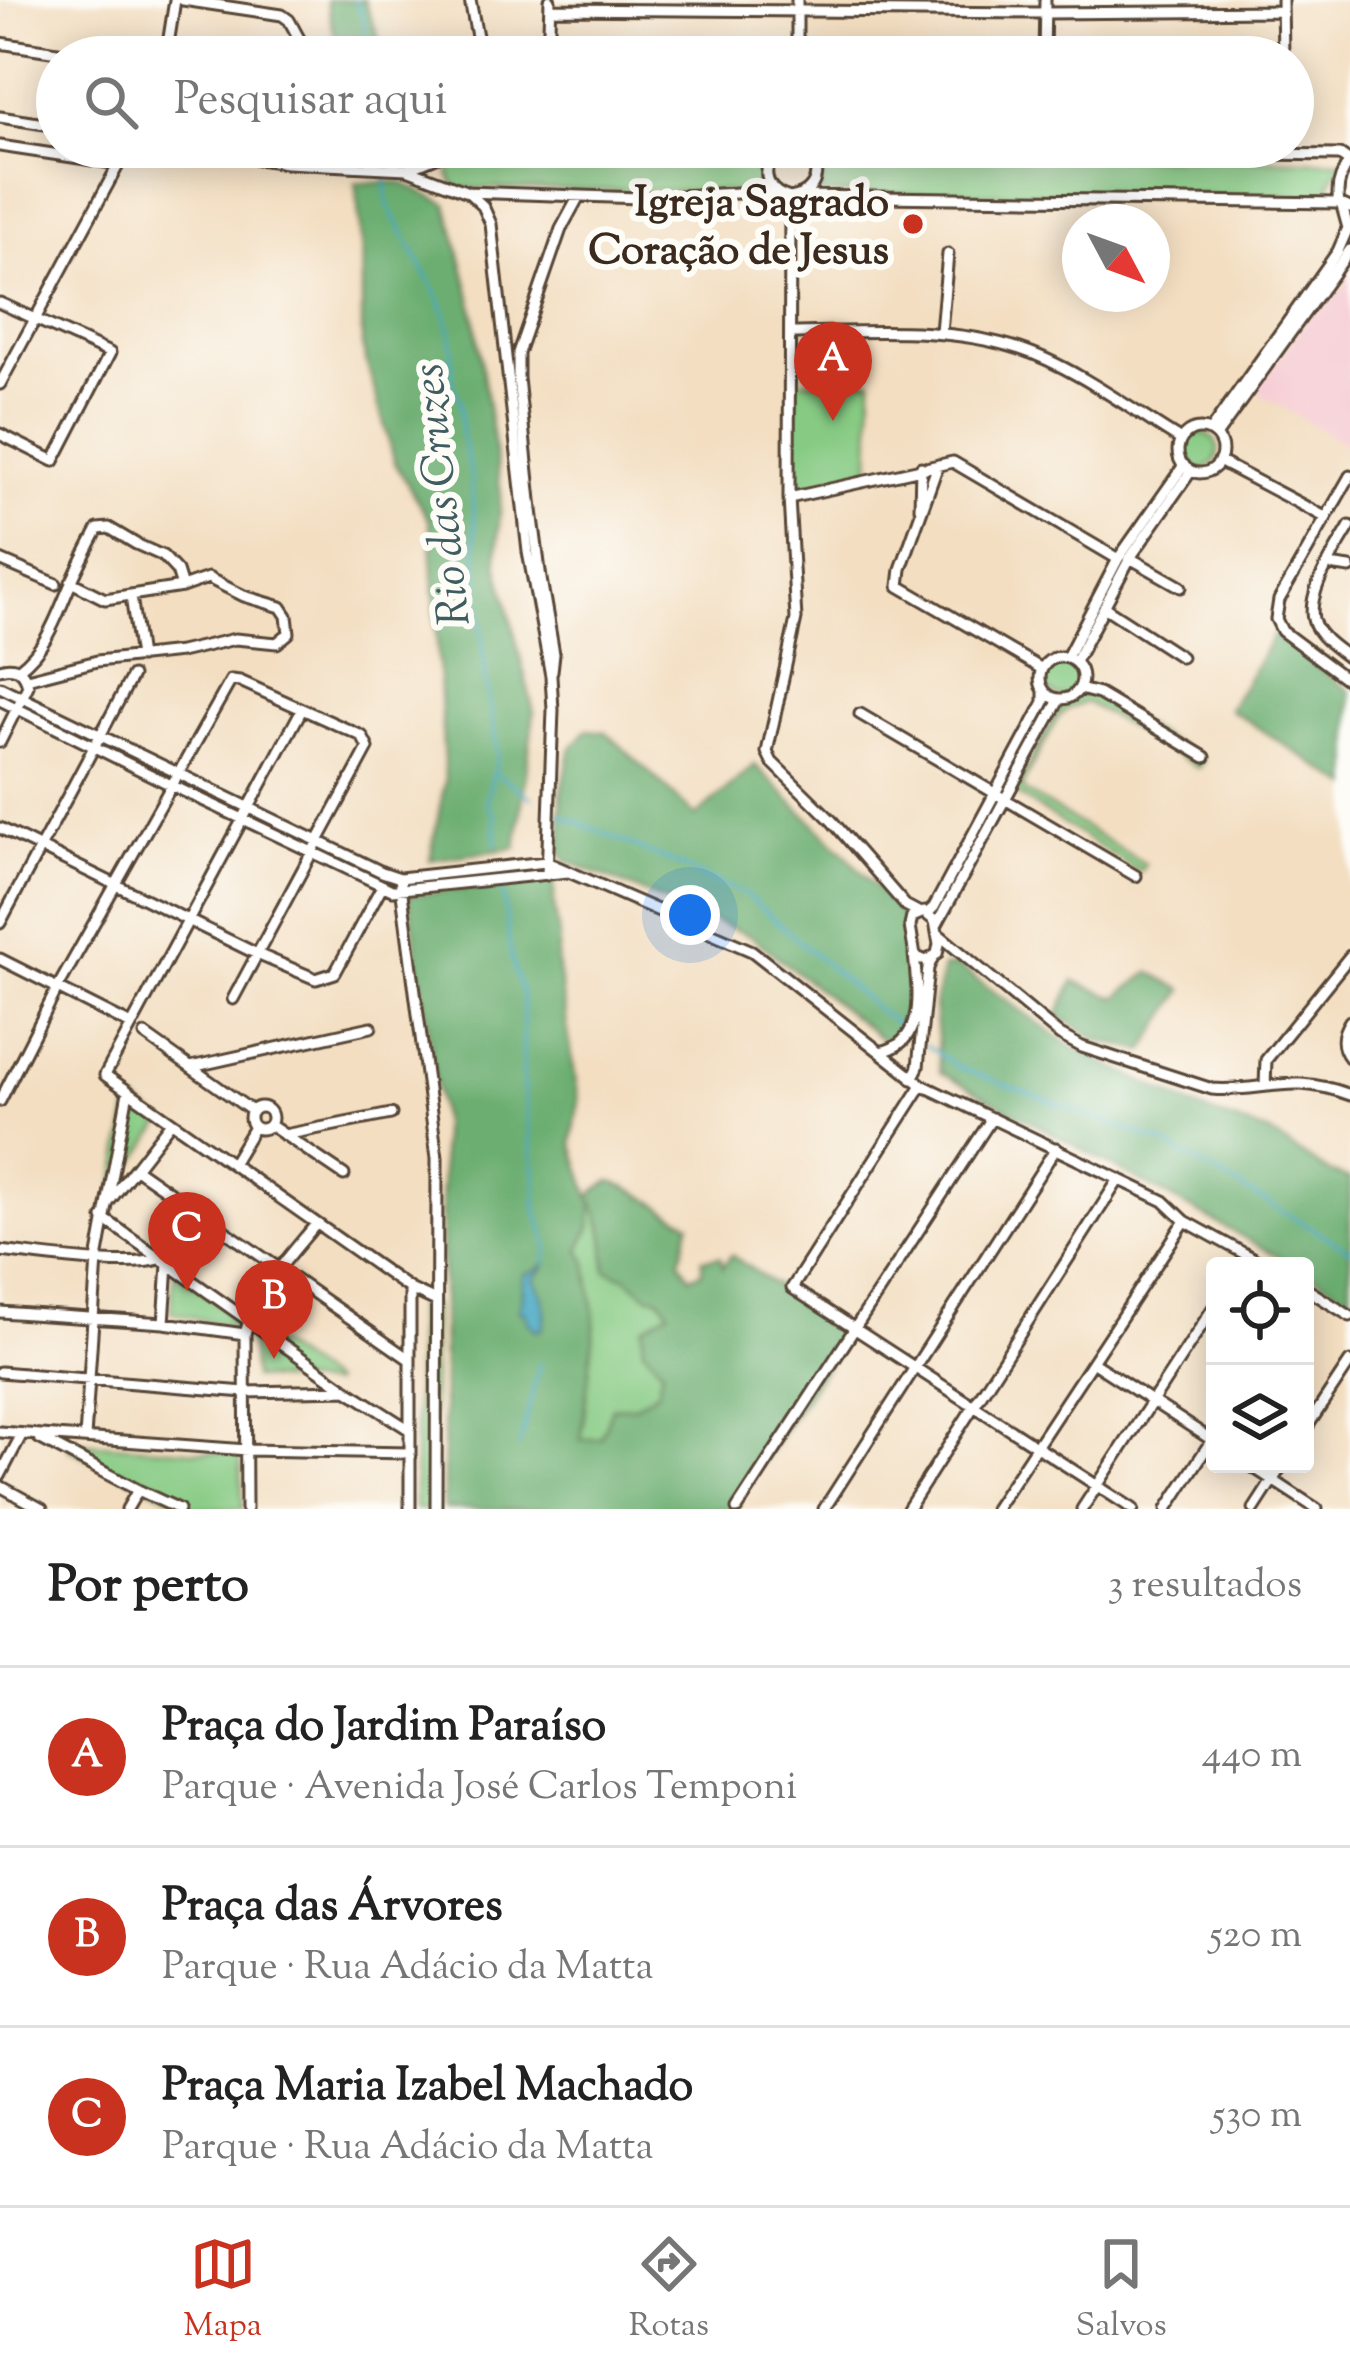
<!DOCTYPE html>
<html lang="pt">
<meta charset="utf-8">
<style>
:root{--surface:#fff;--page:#f6f6f6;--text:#222;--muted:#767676;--line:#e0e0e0;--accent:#c8321e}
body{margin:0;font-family:"Sorts Mill Goudy",serif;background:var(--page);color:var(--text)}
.controls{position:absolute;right:36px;bottom:36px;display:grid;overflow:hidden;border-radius:12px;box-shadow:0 6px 30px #0003}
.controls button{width:108px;height:108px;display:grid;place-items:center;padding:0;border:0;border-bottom:3px solid var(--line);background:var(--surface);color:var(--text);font:60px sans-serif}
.compass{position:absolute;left:1062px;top:204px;width:108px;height:108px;border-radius:50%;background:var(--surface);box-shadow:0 6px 30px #0003;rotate:131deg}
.you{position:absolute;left:690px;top:915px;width:42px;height:42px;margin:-30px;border:9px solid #fff;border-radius:50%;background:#1a73e8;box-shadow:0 0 0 18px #1a73e833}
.badge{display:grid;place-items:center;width:78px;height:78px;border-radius:50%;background:var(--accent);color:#fff;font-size:39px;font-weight:700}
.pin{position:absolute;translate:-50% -99px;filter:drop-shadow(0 3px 6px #0008)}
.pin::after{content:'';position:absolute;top:63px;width:42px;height:36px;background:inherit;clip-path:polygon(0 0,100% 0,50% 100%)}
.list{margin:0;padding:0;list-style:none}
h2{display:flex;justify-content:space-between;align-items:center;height:156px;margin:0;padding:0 48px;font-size:51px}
h2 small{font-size:39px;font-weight:400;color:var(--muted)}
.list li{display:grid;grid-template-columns:78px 1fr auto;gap:36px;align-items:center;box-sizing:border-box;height:180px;padding:0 48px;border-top:3px solid var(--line)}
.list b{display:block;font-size:45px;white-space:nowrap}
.list p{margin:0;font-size:39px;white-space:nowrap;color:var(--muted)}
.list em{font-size:39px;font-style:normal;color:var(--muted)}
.icon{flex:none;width:66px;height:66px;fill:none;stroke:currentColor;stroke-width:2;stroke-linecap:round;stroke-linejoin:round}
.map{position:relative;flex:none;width:1350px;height:1509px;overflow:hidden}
.search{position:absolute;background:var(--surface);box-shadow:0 6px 30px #0003;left:36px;right:36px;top:36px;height:132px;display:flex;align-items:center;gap:30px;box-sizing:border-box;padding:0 42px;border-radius:66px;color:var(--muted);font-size:45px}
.sheet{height:696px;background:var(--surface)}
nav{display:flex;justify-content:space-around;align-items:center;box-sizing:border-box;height:168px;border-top:3px solid var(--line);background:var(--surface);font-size:33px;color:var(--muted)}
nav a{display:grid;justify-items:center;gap:6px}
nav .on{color:var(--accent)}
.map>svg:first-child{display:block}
</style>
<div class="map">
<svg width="1350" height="1509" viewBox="0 0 1350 1509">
<rect width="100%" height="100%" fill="#fdfcf7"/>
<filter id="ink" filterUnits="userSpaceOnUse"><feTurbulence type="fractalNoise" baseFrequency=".00833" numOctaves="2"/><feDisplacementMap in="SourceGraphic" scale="24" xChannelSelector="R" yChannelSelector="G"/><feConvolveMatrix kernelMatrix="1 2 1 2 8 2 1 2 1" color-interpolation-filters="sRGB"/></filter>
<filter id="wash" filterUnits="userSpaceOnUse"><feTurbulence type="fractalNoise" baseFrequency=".004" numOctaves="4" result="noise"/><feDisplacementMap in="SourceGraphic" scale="48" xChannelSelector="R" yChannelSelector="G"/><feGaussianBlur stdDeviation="2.7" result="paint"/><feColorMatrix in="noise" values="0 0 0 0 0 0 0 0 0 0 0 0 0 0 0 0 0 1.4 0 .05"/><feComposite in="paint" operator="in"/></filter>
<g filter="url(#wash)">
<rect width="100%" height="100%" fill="#f3dec1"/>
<path fill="#f6cfd6" d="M1350 267V447L1255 391 1325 294 1337 293 1346 287 1344 280Z"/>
<path fill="#86ca83" stroke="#607a50" stroke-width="3" d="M771 151C760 165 760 178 770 192L461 188 453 183 449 173 456 160 477 153Z
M816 151 1344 161 1332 179 1327 196 816 193C826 178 826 165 816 151Z
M872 380 870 471 808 487 796 484 793 461 796 381Z
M1182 451a18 18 0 1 1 36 0a18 18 0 1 1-36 0Z
M1044 678a18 18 0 1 1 36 0a18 18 0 1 1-36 0Z
M1083 693 1092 694 1203 761 1198 768 1086 702 1067 709 1059 716 1023 783V790L1145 864 1140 872 1016 794 1015 790 1062 701Z
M133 1100 162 1120V1123L117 1190 114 1189 130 1103Z
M591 1199C604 1224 606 1242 606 1270L626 1277 647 1295 659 1297 670 1311 643 1348 662 1369 659 1390 634 1406 612 1408 601 1438 580 1441C587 1396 598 1287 580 1249L591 1226Z
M174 1272 239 1319 238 1328 171 1312Z
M425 1300 433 1307 432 1509H415L416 1306Z
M253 1338 271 1341 332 1383 331 1385 253 1378 250 1342Z
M72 1442 240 1454 243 1509H194L69 1449 68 1443Z"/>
<path fill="#6cae71" stroke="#546c48" stroke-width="3" fill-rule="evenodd" d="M326 0H364L386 57H340Z
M400 182 447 204 472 301 501 493 497 562 534 713 516 848 430 860 445 781 430 522 395 463 362 346V255L356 183Z
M1274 635 1350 691V787L1229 709Z
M587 730 606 732 696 816 755 765 846 855 904 918 913 989 909 1026 905 1034 889 1040 881 1039 751 936 566 861 562 855 561 795 571 748Z
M554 879V905L559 936 557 963 579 1101 572 1142 590 1198 595 1191 611 1181C639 1190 663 1210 690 1223L680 1260 690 1277 702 1272V1259L720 1257 723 1267 731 1255 843 1331 845 1337 840 1345 731 1509H444L441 1120 409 895ZM592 1202C605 1225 606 1243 606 1270L626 1277 647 1295 659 1297 669 1311 643 1327V1348L662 1369 658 1390 634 1406 612 1408 601 1438 581 1440 595 1322 587 1263 580 1249 591 1226Z
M956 965 1071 1046 1203 1111 1268 1132 1327 1171 1350 1179V1297L1305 1271V1266H1296L940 1072 934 1005 943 968Z
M1150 972 1183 990 1144 1051 1097 1040 1058 1015 1074 981 1116 998Z"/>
<path fill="#44a8c3" stroke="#406970" stroke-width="3" d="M547 1261 544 1268 534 1279C543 1295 550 1311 542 1329L536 1330 528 1322 525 1312H520L519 1309C525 1297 521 1284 525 1274L540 1269Z"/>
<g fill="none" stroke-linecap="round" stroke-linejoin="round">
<path stroke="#44a8c3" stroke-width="3" d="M355 0 362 13 371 57
M385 147 387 203 441 302 451 332 453 385 460 401 462 436 471 476 485 675 498 755 486 802 495 816 496 846
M494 772 532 798
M557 813 745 894 879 1011 898 1025
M502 884 511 958 523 999V1085L537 1187 535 1206 548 1245 545 1264
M926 1045 957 1067 1161 1142 1350 1250
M519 1446 540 1363"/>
</g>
</g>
<g filter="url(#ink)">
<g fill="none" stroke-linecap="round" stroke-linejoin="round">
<g stroke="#574536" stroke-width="15">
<path id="minor" d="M183 0 282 15 289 20 309 57
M470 0 481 57
M1282 0 1283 57
M550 9 1045 13 1282 11
M0 43 89 57
M166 57 175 0
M548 57 550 0
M797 57V0
M1044 57 1045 0
M0 117 57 126
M0 146 119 164
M174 147 286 163 407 169 468 192 640 198 776 191
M604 147 782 148
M802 148 1340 155 1350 162C1340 174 1336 188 1339 203L1350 208
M781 149C759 165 763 191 790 198 810 195 819 182 815 162L801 148
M407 169 460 147
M468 192 483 206 491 224 528 552 551 676 553 710 547 875
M799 196 1339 203
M790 198 789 498 796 619 767 752 772 762 832 821 905 905 920 913
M0 303 110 353 54 461 0 434
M941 332 948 254
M791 333C868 332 946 325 1020 349 1073 366 1133 411 1181 440
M0 384 128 147
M1178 451a22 22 0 1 1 44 0a22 22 0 1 1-44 0Z
M1210 431 1338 251 1348 228 1342 206
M1216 436 1350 250
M1219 461 1325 517
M938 465 901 569 899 586 1042 669
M1350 476 1279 600 1276 619 1282 631 1350 682
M789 498 953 462 1118 559
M920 508 921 467
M1350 526C1336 551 1302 597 1315 625 1322 640 1338 649 1350 659
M1130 558 1181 587
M0 560 56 584
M1329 565 1350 568
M131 596 140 657
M1104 607 1181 657
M1040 678a21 21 0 1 1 42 0a21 21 0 1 1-42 0Z
M1067 657 1118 559 1184 465
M1075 662 1130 558 1191 471
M0 669C15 664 25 671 28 686L0 742
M19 669C49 646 57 614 72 581 80 563 89 546 98 529L109 528 136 544 163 556 177 571 182 587
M552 671 554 654 541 579 532 510 518 378V353L561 229 579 196
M27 679 97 661 180 652 235 639 277 643 289 633 287 616 281 607 244 596 208 578 182 587 105 599 71 582
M0 687 382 872 400 878 546 862 752 951 922 1085 1164 1201 1185 1221 1267 1266
M1080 689 1099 694 1205 757
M0 700 173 786 392 890 568 872
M301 711 105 1075 410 1289 436 1301
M860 714 1136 876
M0 828 257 954 316 979 335 973 382 886
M400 878 437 1158 436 1509
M924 912 935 921 939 944 937 954 926 961 915 956 910 926 912 917Z
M928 913 934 907 1044 702V692
M0 923 132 676
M936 926 1059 700
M937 933 1060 1035 1082 1047 1212 1089C1242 1092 1271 1083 1301 1084 1318 1085 1334 1089 1350 1095
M0 959 131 1025
M1350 1021C1342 1033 1340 1046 1350 1058
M145 1035 252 1111
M880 1052C927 1043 917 990 914 953
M191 1067 371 1027
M912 1079 918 1067 928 968 933 957
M922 1085 792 1288 1133 1509
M1265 1086 1266 1060 1350 956
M0 1101 58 987 231 680 240 681 362 736 368 748 233 999
M250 1118a11 11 0 1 1 22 0a11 11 0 1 1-22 0Z
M270 1125 344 1175
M284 1135 391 1114
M232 1164 254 1127
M136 1169 409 1359
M108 1203 171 1122
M103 1218 347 1390 410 1430
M0 1251C40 1255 125 1269 160 1259
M1305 1288 1350 1316
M0 1312 164 1323 245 1334
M164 1323 168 1264
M1092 1362 1215 1442
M0 1372 245 1392 347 1390
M1305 1430 1350 1362
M0 1432 247 1450 410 1453
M39 1438 138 1490 179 1509
M85 1438 97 1260 128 1092
M1248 1464 1317 1509
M0 1476 22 1434
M0 1486 42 1509
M127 1509 138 1490
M246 1509 245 1334C254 1293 290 1256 316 1224
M410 1509V1289
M737 1509 992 1118
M824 1509 1056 1148
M908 1509 1119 1179
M995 1509 1185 1221
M1082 1509 1215 1305
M1167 1509 1215 1435
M1254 1509 1283 1464"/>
</g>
<use href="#minor" stroke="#fff" stroke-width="9"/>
</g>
</g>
<circle fill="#c8321e" stroke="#fdfcf7" stroke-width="4.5" cx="913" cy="224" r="12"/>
<g text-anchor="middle" stroke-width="12" stroke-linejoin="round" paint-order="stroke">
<g font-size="42" font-weight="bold" fill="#3b2a1e" stroke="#fdfcf7" text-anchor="end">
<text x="889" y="215">Igreja Sagrado<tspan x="889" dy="48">Coração de Jesus</tspan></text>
</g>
<g font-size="45" font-style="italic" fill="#3f5c60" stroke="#fdfcf7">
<text transform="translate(439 495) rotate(-96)" y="16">Rio das Cruzes</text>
</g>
</g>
</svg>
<div class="controls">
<button><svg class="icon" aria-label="locate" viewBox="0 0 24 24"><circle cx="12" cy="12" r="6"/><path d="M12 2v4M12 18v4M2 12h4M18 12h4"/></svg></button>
<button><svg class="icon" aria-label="layers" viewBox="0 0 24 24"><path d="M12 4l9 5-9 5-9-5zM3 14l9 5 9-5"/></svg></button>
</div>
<svg class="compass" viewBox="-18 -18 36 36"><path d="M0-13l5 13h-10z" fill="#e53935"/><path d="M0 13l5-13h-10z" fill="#767676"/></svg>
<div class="you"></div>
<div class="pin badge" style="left:833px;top:421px">A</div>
<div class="pin badge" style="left:274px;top:1359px">B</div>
<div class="pin badge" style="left:187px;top:1291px">C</div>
<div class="search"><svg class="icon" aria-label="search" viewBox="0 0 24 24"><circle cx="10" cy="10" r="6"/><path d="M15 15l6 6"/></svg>Pesquisar aqui</div>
</div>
<section class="sheet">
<h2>Por perto<small>3 resultados</small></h2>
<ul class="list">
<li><span class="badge">A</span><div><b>Praça do Jardim Paraíso</b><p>Parque · Avenida José Carlos Temponi</p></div><em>440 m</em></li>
<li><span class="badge">B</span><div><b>Praça das Árvores</b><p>Parque · Rua Adácio da Matta</p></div><em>520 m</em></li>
<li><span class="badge">C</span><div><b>Praça Maria Izabel Machado</b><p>Parque · Rua Adácio da Matta</p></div><em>530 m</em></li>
</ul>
</section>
<nav>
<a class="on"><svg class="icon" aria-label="map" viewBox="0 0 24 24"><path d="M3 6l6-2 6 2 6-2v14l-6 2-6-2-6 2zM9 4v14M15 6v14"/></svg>Mapa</a>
<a><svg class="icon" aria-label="directions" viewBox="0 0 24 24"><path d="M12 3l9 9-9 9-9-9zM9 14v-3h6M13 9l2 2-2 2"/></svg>Rotas</a>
<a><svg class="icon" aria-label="saved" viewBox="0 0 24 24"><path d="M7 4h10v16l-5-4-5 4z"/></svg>Salvos</a>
</nav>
